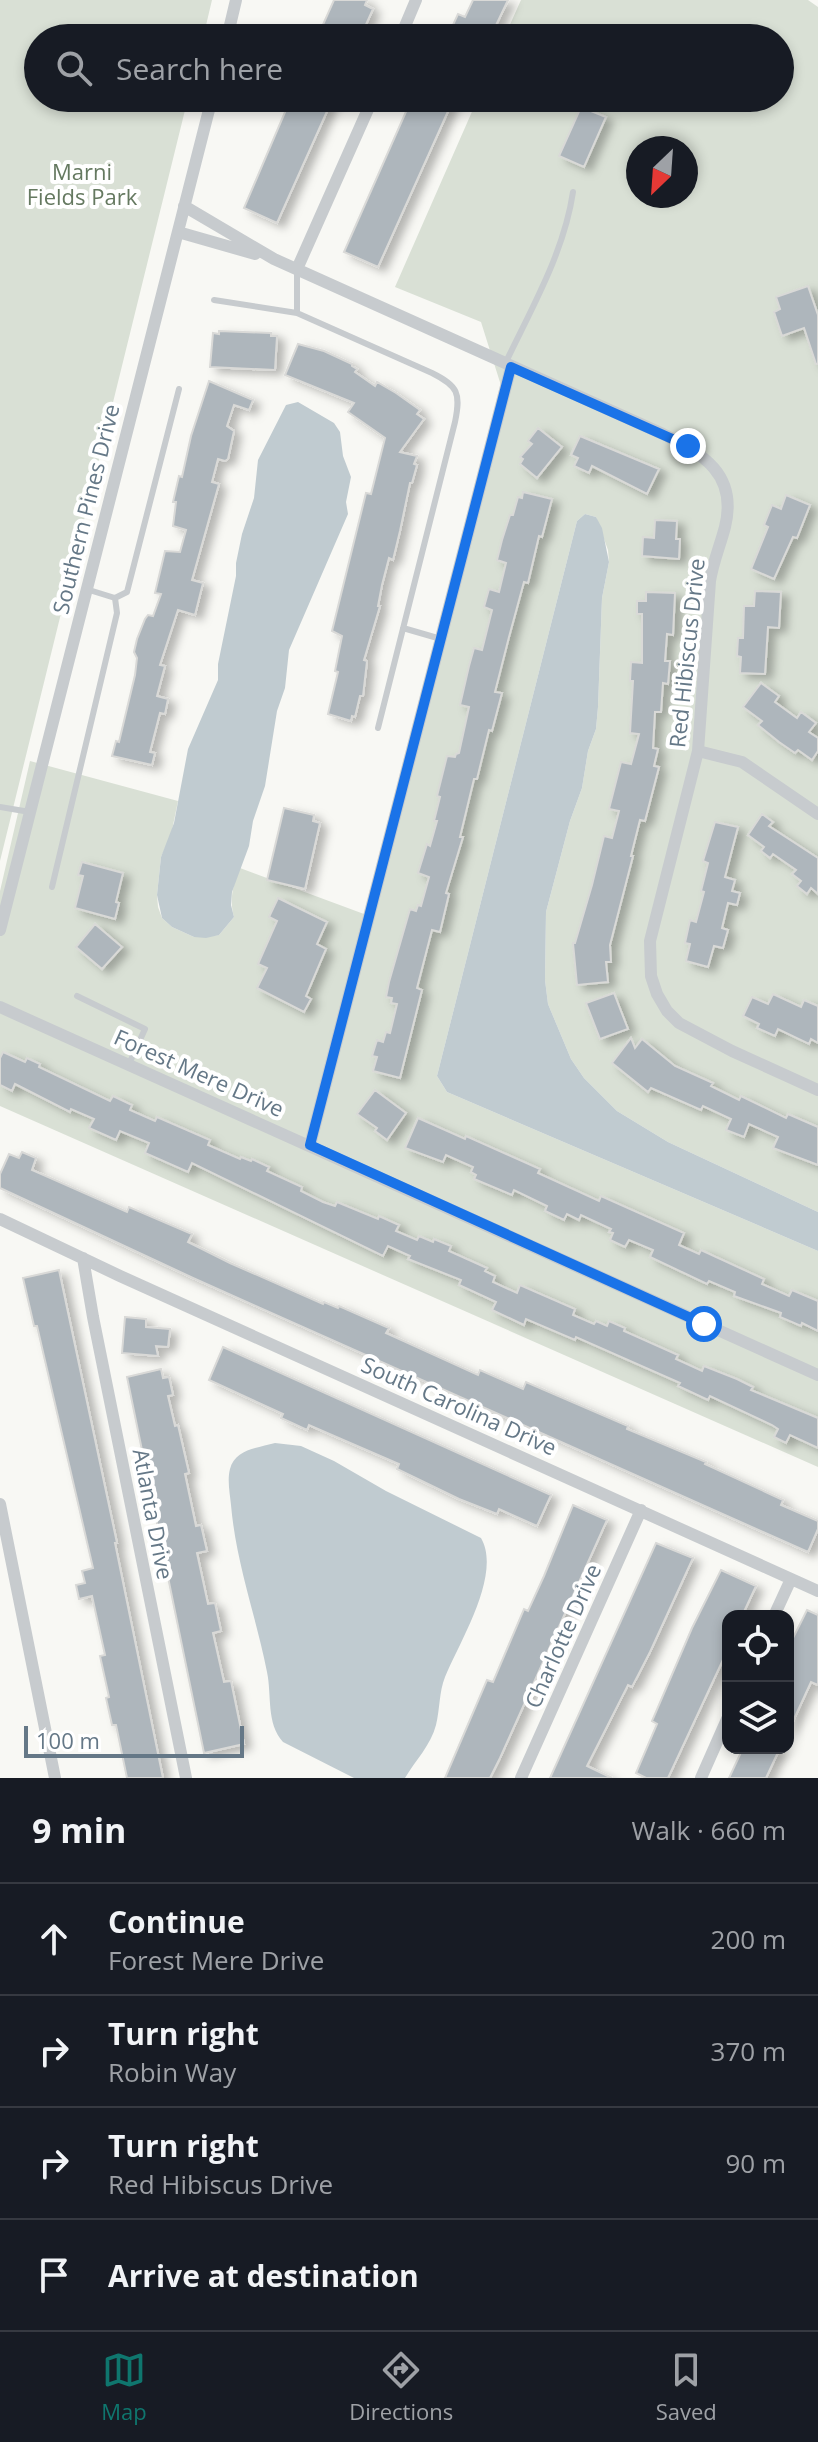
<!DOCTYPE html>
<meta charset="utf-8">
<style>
:root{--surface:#171b24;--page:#20242c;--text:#f1f3f6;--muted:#9ea1a6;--line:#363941;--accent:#0f766e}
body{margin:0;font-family:"Open Sans",sans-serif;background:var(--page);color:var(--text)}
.controls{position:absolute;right:24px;bottom:24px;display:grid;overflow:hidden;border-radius:16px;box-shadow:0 4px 12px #0003}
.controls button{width:72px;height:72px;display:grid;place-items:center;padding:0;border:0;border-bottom:2px solid var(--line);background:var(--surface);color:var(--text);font:40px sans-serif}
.compass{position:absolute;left:626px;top:136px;width:72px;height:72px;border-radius:50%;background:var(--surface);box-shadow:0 4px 12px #0003;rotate:205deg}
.scale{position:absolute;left:24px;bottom:20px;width:220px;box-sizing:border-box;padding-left:8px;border:4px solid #657887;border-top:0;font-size:22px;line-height:28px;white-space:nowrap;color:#657887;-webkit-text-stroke:6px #fff;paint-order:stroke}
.stop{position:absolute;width:24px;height:24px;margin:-18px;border:6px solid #1a73e8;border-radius:50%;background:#fff}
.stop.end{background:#1a73e8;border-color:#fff;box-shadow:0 2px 8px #0008}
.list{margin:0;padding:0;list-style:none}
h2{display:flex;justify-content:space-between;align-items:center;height:104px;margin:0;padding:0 32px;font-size:34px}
h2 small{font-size:26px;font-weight:400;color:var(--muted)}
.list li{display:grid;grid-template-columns:52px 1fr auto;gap:24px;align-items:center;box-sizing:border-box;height:112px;padding:0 32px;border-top:2px solid var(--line)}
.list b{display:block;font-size:30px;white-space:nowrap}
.list p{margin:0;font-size:26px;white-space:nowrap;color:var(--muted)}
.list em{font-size:26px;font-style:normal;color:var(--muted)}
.icon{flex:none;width:44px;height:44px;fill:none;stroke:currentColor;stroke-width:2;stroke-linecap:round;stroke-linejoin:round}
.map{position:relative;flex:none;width:818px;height:1778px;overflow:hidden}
.search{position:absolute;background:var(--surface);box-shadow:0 4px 12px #0003;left:24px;right:24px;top:24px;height:88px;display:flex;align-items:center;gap:20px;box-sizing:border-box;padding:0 28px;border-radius:44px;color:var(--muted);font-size:30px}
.sheet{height:552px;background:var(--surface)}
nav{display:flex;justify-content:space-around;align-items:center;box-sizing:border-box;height:112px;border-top:2px solid var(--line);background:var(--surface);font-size:22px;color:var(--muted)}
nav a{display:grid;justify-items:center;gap:4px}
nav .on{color:var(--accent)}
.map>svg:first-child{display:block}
</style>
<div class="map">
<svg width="818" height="1778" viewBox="0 0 818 1778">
<defs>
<filter id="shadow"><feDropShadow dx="7" dy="4.5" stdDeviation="4" flood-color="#0004"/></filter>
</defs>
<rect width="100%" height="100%" fill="#f8f8f4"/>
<path fill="#d9e0d5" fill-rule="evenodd" d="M0 0H212L203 38H38V98H188L0 861Z
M521 0H808L818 7V1212L668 1142 617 1111 584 1078 571 1059 548 1004 545 980 546 912 570 821 582 788 588 751 596 729 598 707 602 598 609 562 608 550 596 517 585 514 577 521 437 1076 447 1092 818 1251V1467L0 1106V891L30 761 178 801 171 835 161 857 157 895 158 907 162 918 172 927 194 937 219 935 234 917C229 899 233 885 240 868L364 914 504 395 481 322 395 287 478 98H780V38H504ZM638 148H686V196H638Z"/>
<path fill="#c0cbd0" d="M298 402 334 423 340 432 343 456 351 477 346 502 348 514 289 650 285 688 277 711 265 786 253 821 249 846 232 892 231 905 234 917 219 935 206 938 194 937 172 927 162 918 157 895 161 857 174 823 188 749 218 680V664L236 576V563L242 534 254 498 258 460 286 405Z
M585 514 596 517 602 528 609 562 602 598 598 707 596 729 588 751 582 788 570 821 546 912 545 980 548 1004 571 1059 584 1078 617 1111 668 1142 818 1212V1251L447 1092 437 1076 577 521Z
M275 1443 301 1446 334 1461 386 1491 481 1538C502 1574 460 1641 445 1677 439 1692 440 1709 436 1725 431 1745 415 1761 405 1778H354L283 1742C266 1723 272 1696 267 1672 256 1616 236 1563 231 1505 230 1494 227 1480 230 1469 235 1449 258 1448 275 1443Z"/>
<path fill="#aeb6bc" stroke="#d9d9d7" stroke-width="2" filter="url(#shadow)" d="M334 0H367L365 5 373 9 360 38H317Z
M473 0H508L490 38H447L458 14 465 17Z
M291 98H333L277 223 244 208Z
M412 98H454L378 267 344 252Z
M581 107 606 117 584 167 559 156Z
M808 286 818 315V364H816L804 328 782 336 774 312 780 309 776 297Z
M219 331 271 333V336H277L275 370 210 367 213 333 219 334Z
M298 344 324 351 352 364V366L357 369 355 372 375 386 377 382 396 393 420 410 417 414 424 419 400 452 417 456 414 464 417 465 412 483H410L400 531 393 560 389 558 382 585 378 606H380L364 660 367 661 363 696H360L355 717 352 716 351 721 328 714 338 672 335 671 342 636 332 631 366 493 371 494 385 438 348 412 354 403 285 375Z
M209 381 253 400 249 410 234 405 227 426 234 431 228 459 225 461 218 459 212 482 219 484 192 580 203 583 195 615 178 610 160 665 165 666 157 696 168 699 165 714 160 713 150 752 155 753 152 765 112 756 116 741 119 742 135 675 137 658 134 652 137 639 145 619 148 615 153 616 161 594 155 593 165 551 180 552 186 530 173 526 176 502H173L179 476 182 477 191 436Z
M538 428 562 447 537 478 520 464 523 459 520 457 532 444 528 441Z
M580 436 659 469 647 494 592 466 589 473 574 466 578 458 571 455Z
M523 492 552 499 542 537 539 536 528 583 524 582 509 637 495 692 502 693 492 731 489 730 477 779H474L460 837H463L446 893 449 894 440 932 432 930 417 988 422 990 400 1078 373 1071 377 1057 372 1056 377 1040 383 1042 386 1032 390 1033 397 1004 391 1003 392 998 386 997 389 982 410 909 416 911 418 905 421 906 429 877 418 873 427 844 430 846 437 821H434L440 797 437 796 447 756 455 757 456 754 459 753 469 707 460 705 469 666 474 648 482 650 492 610 484 607 489 589 499 592 506 563 497 560 502 540 510 515H513L518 497 522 498Z
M786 495 810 505 797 538 793 537 774 579 751 569 768 527 764 525 772 505 781 509Z
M655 520 677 521 676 539H680L679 559 642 556 643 537 654 538Z
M755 591 781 592 779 628 768 627 765 674 740 673 741 657 737 656 738 638H743L744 606H754Z
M646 592 675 593 673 635 667 634 665 661H670L668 684 663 683 661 712H655L653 748 658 749 654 766 659 767 645 821 640 820 631 856H633L610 945 611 962H606L608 982 577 985 573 943H575L592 885 604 836 612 838 619 811 609 809 621 762 631 764 639 734 630 733 633 681H630L631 662 642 663V614H637V601H646Z
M761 683 779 696 775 702 797 718 801 712 816 723 809 732 818 738V751L812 760 798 750 795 753 779 742 758 725 762 721 743 707Z
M284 808 314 815 313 821 320 823 305 889 267 880Z
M762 814 773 822 769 826 818 858V894L811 888 807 894 797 886 801 881 792 874 796 870 773 854 770 858 761 851 764 847 748 835Z
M715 822 738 827 725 877 735 880 732 891 740 893 737 905 728 903 722 928 728 930 723 948 714 946 708 967 686 961 690 944 685 943 690 920 696 922 704 892 701 891 708 863 703 861Z
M82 862 123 873 116 902 119 903 115 919 75 908 83 876 78 875Z
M278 898 327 922 317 944 326 949 306 996 311 999 304 1012 257 988 267 968 258 964 277 921 269 917Z
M95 924 122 947 102 969 76 947Z
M614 993 628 1029 600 1039 586 1003Z
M773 994 801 1007 804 1000 818 1006V1043L811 1039 809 1044 778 1029 775 1036 757 1028 759 1024 743 1016 752 997 768 1004Z
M631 1038 635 1048 642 1039 675 1066 713 1083 711 1086 739 1100 741 1096 786 1118 788 1114 818 1127V1165L773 1148 778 1137 749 1124 744 1137 726 1130 731 1119 703 1106 701 1110 651 1088 648 1092 612 1063Z
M3 1052 25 1062 27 1058 40 1064 39 1067 110 1101 113 1096 132 1105 130 1110 155 1121 157 1117 210 1140 208 1145 240 1159 241 1157 251 1161 252 1159 269 1167 267 1171 302 1187 301 1191 323 1202 335 1206 337 1202 378 1219 379 1216 399 1225 396 1231 417 1240 419 1236 433 1242 434 1239 451 1246 449 1251 487 1268 485 1271 495 1276 493 1282 517 1293 520 1285 575 1309 573 1315 594 1324 596 1321 607 1326 609 1321 625 1328 624 1331 678 1355 676 1359 702 1371 704 1366 737 1379 753 1387 751 1390 818 1418V1448L790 1435 786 1443 774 1437 778 1429 772 1425 710 1396 708 1400 678 1386 680 1383 576 1337 575 1340 526 1319 524 1325 492 1310 496 1302 459 1285 461 1280 408 1259 410 1256 388 1246 383 1256 192 1163 188 1172 145 1153 149 1143 120 1131 116 1140 89 1128 94 1119 71 1109 70 1112 15 1084 12 1091 0 1085V1058Z
M375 1090 406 1113 387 1140 375 1131 377 1128 357 1114Z
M418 1118 465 1139 466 1136 540 1169 538 1173 599 1201 601 1196 684 1233 679 1245 699 1254 701 1250 764 1279 762 1284 789 1296 792 1290 818 1301V1331L802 1323 801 1326 780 1317 781 1313 734 1296 735 1292 709 1281 707 1284 650 1257 653 1250 629 1240 625 1247 610 1240 613 1233 609 1232 611 1229 581 1215 579 1220 567 1214 564 1220 545 1211 547 1206 514 1190 512 1195 474 1179 476 1175 471 1172 473 1167 446 1155 443 1162 405 1148Z
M22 1152 36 1158 32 1170 127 1212 129 1207 192 1234 188 1242 230 1263 323 1304 324 1302 338 1308 339 1306 389 1328 386 1333 478 1375 480 1370 523 1389 526 1382 628 1426 627 1429 706 1462 705 1464 783 1500 781 1505 818 1521V1529L808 1552 193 1278 0 1188V1174L9 1154 19 1158Z
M59 1270 117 1543H115L163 1778H127L116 1725H112L106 1698 109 1697 100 1656 105 1655 92 1596 79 1599 76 1585 85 1583 82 1571 93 1568 37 1326H34L23 1278Z
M125 1317 146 1319V1327L170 1329 168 1347 156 1346 158 1356 122 1353Z
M223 1347 551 1495 537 1526 499 1509 497 1514 459 1499 397 1469 399 1464 309 1425 307 1430 281 1418 283 1414 209 1380Z
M161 1369 163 1378 169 1377 173 1395 168 1396 175 1426 178 1425 189 1473 185 1474 196 1526 201 1525 207 1551 197 1553 208 1604 215 1603 221 1631 213 1633 224 1682 231 1681 244 1744 204 1753 127 1377Z
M573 1505 607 1520 500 1758 490 1778H445L487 1680 493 1682 524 1609 528 1611 544 1576Z
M656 1543 693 1558 650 1652 632 1687 628 1685 587 1766 612 1778H550Z
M721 1570 756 1586 742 1616H728V1649L668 1778H646L636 1773 657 1724 652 1721 692 1628Z
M807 1610 818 1615V1685L811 1682 788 1732V1648Z
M743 1748H780L766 1778H729Z"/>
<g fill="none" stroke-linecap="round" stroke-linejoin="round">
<path stroke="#c7cbce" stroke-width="6" d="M214 300 297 313 432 373C458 386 461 393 455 422L378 728
M297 313V269
M505 364C531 309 564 253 573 192
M86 589 115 598 127 592 179 389
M403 628 441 639
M0 807 30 812
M52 887 117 613 115 598
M77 996 145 1029 129 1064"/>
<path stroke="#c7cbce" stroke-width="12" d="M227 38 236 0
M400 38 416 0
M184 206 274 259 663 434C703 454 738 474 725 527 720 546 713 562 710 581L698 751 650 941 651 976 657 994 667 1011 679 1023 732 1051 818 1090
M178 232 255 254
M297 269 373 98
M698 751 742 762 818 814
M0 930 212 98
M0 1007 818 1375
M310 1145 511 367
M0 1219 120 1276 818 1591
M83 1258 93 1317 186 1778
M0 1504 55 1778
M774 1616 791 1579
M521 1778 641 1510
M701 1778 728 1717"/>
</g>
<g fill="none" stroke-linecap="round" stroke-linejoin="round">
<path stroke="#1a73e8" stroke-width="10" d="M688 446 511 367 310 1145 704 1324"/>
</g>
<g text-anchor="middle" stroke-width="8" stroke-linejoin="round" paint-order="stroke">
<g font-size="22" fill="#657960" stroke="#fff">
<text x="82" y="180">Marni<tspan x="82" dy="25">Fields Park</tspan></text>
</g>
<g font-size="22" fill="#657887" stroke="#fff">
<text transform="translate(86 509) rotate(-76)" y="8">Southern Pines Drive</text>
<text transform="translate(687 653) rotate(-84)" y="8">Red Hibiscus Drive</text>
<text transform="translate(199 1073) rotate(24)" y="8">Forest Mere Drive</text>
<text transform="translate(459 1406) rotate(24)" y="8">South Carolina Drive</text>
<text transform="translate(153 1514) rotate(79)" y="8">Atlanta Drive</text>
<text transform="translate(563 1636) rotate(-66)" y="8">Charlotte Drive</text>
</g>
</g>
</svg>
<div class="controls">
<button><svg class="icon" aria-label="locate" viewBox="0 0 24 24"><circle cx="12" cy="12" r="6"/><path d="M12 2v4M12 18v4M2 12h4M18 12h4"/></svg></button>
<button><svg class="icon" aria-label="layers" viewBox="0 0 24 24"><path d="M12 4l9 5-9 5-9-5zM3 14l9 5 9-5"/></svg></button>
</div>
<svg class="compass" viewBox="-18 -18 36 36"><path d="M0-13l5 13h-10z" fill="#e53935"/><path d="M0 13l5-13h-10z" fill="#9ea1a6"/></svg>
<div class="scale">100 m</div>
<div class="stop" style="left:704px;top:1324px"></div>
<div class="stop end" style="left:688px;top:446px"></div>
<div class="search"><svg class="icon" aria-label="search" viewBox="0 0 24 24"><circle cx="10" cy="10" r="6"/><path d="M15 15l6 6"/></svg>Search here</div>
</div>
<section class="sheet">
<h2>9 min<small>Walk · 660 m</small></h2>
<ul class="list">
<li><svg class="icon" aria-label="ahead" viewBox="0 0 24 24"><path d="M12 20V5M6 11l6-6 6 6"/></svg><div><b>Continue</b><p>Forest Mere Drive</p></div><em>200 m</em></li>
<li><svg class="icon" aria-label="right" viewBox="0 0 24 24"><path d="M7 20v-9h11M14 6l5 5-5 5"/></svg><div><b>Turn right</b><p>Robin Way</p></div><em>370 m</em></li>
<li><svg class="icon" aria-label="right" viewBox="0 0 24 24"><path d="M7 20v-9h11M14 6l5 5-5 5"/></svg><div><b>Turn right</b><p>Red Hibiscus Drive</p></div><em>90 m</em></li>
<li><svg class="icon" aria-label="arrive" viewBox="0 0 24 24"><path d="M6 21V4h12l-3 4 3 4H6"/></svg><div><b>Arrive at destination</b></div></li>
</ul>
</section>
<nav>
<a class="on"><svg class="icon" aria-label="map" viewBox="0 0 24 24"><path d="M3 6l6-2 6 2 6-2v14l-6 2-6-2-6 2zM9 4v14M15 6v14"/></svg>Map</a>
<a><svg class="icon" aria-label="directions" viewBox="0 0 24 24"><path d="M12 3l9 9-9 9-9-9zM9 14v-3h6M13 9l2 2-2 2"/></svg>Directions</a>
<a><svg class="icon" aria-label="saved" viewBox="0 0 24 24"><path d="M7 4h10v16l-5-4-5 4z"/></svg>Saved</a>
</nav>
